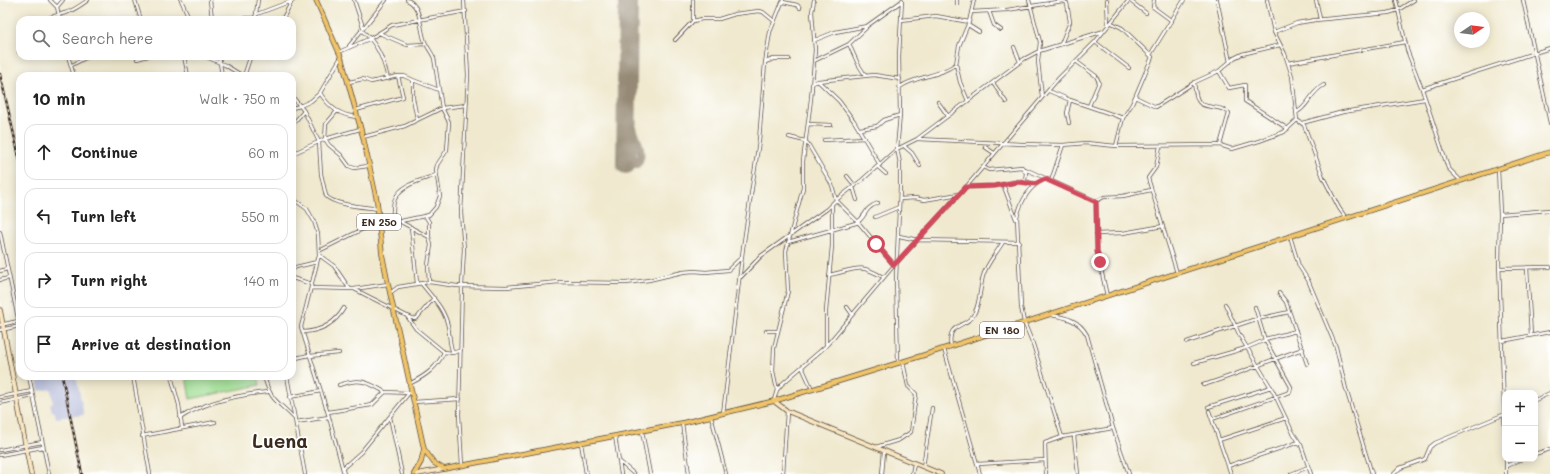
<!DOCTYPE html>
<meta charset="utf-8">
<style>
:root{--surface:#fff;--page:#f6f6f6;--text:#222;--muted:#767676;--line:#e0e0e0}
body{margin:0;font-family:Mali,sans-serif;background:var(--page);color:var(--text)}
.controls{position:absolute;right:12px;bottom:12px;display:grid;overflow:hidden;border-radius:8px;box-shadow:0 2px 10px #0003}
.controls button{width:36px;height:36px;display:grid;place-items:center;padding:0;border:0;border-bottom:1px solid var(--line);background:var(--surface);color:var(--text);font:20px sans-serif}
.compass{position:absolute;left:1454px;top:12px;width:36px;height:36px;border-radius:50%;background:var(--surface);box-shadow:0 2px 10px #0003;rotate:77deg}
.stop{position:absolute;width:12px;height:12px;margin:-9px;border:3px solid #d1495b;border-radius:50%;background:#fff}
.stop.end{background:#d1495b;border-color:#fff;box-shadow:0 1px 4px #0008}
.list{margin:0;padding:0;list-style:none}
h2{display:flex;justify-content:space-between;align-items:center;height:52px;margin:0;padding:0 16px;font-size:17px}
h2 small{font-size:13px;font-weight:400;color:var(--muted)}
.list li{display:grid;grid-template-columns:26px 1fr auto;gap:12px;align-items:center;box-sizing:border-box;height:56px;margin:0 8px 8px;padding:0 8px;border:1px solid var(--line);border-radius:12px}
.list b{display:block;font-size:15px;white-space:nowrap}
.list em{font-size:13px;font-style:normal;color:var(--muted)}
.icon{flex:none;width:22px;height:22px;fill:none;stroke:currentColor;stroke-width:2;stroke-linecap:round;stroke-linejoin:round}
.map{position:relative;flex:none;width:1550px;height:474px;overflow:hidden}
.search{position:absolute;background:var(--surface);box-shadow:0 2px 10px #0003;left:16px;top:16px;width:280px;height:44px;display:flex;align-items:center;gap:10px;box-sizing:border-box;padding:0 14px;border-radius:12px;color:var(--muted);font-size:15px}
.panel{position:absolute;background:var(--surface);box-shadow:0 2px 10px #0003;left:16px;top:72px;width:280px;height:308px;border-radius:12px}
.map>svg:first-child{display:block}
</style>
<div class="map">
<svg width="1550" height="474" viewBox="0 0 1550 474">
<rect width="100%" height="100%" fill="#fff"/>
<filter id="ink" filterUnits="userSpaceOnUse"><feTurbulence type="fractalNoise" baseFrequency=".025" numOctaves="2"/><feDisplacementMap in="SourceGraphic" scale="8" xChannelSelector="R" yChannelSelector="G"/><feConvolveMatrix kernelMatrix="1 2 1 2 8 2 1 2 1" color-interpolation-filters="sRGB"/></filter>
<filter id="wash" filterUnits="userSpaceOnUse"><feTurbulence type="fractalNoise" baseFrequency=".012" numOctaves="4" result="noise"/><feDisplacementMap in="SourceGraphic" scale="16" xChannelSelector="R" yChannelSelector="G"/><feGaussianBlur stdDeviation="0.9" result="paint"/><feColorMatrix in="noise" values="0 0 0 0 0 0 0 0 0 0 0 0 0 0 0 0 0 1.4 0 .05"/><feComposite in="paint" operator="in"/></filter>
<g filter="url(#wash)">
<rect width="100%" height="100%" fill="#f0e9cf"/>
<path fill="#bec3dd" d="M36 376H76L84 415 56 418 55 412 52 411 50 404 53 403 51 389 39 391Z"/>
<path fill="#9fde93" stroke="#6d8458" d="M186 376H258L260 385 190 399Z"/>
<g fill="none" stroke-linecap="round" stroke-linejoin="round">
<path stroke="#968a76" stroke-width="8" d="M626 164 629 166 637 164C648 149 631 132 626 117"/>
<path stroke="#968a76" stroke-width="20" d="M626 164 628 0"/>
</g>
</g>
<g filter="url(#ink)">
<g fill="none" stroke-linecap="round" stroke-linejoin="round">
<g stroke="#564739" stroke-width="4">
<path id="street" d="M50 0 57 7 60 20
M135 0 141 20
M181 0 190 20
M210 0 212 19
M354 0 363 27
M693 0V21
M1029 0 1040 42 1038 61 1042 97
M1107 0 1108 25
M1129 0 1146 13
M1154 0 1153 7 1172 21
M1217 0 1230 62
M1267 0 1274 32 1285 54 1292 76 1297 120 1304 125 1323 177 1339 208 1346 218
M1316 0 1320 19
M1396 0 1407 50 1422 89 1448 168 1461 181
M1523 0 1550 123
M783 2 797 5 800 8
M957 4V0
M57 7 63 0
M989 11 994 25 1001 30
M971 12 1007 10 1063 1 1067 3 1070 22 1061 44
M46 20C54 14 56 16 65 13 73 11 81 5 88 0
M200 20 254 18 257 14 294 0
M255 20 258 0
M282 20 292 1
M901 20 936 16 969 22
M968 25 979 32
M361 30C376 41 384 60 388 79
M1274 32 1297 23 1315 20 1388 13 1398 10 1414 0
M379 33 407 45 425 44
M675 40 693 21 702 19H719L735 14 759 11 763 12 774 21
M815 40 835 32 867 26 902 1
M1095 42 1129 68
M849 44 858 64 865 75
M349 46 386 0
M1014 47 1020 62
M19 52 20 50
M339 52 371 38 392 25 466 11
M1150 55 1184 0
M68 56 74 76
M184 56 188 76
M204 56 225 65 243 76
M219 56 222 76
M137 59 148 56
M814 61 849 44 866 28
M765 62 774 59H789
M1077 62 1096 76 1099 82 1089 106
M1288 63 1405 42
M72 65 89 56
M1219 71 1229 88 1245 85V101L1288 129
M244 76 250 58 253 56
M398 76H404L413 80V98L417 119
M413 80 439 90
M818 81 874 75 900 79
M349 82 363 79 371 82 398 76 403 97 356 110
M1194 82C1195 88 1195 97 1199 102 1204 109 1222 105 1229 113L1220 145
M813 83 818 81 839 101 854 121 880 165
M993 83 1006 102
M900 87C915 76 939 77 956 64
M1422 89 1550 48
M1049 91 1070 100 1123 118 1132 104 1152 57 1122 28 1112 23
M320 93C330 108 339 115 357 117
M292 96 300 106 292 108
M1135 97 1156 107 1195 82 1219 71 1234 58 1242 54 1280 45
M968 101 960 82 956 64 959 46 969 22 974 0
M938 102 948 116
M304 111 319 142 321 174 326 196C334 205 365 207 378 209
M337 111 326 124 325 139 329 145 341 155 349 166 354 168 368 166
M1297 112C1308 107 1311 91 1324 85
M1069 123 1067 113 1070 100
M1302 123 1343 112 1425 99
M808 124 831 125
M292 125 304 111 300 106 311 101 320 93 341 57
M860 129 877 126 884 120 900 115
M363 137 405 126 442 108 466 105
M789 137 805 141 808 144 832 185 836 200 858 222 894 265
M918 139 1022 144 1063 145 1086 143 1116 146 1123 118
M824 140 865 138
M904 146 912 153 920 166
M1116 146 1220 145 1232 149 1259 141 1284 132 1297 120
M1160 146 1156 167 1148 178 1177 273
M985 147 994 153
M292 154 325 139 360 129
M878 167 886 174
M1025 169 1096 201
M1498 169 1500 214 1499 262 1505 437
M847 176 855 186
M1045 179C1029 186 1021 201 1017 217L1021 307 1024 322 1033 344 1062 437
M1024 181 1035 184
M1051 181 1063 145
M1003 184 1016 219
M853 187 857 200
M966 187 994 186 1025 180 1026 173 1022 167 989 170 983 167
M292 198 307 209 314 221 318 234 319 255 301 327 329 417 344 474
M900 199 915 198 924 200 959 194
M1096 201 1097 251 1107 296
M1096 201 1104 197 1123 196 1151 190
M1500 214 1550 210
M379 216 397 220 429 237 431 245 428 265 429 282
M426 217 429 222V236
M875 217 899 207
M392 218C394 212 392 204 395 199 401 184 423 180 436 175
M401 221 429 215 436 207 440 196 436 170 437 165 447 150 449 122 442 108 434 58C431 51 426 46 424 39 420 27 421 5 407 0
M411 227 417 283
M0 232 20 328
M1096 234 1123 233 1163 226
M899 236 918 240 1019 242
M1290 236 1299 266 1308 280 1336 347 1346 389 1372 474
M788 242 856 223C868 216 862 209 878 203
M319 251 379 221
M319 255 334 266 349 288
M1500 268 1550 267
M1527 268 1531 335
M292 270 296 267 317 262
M0 271 7 269
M829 275C856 270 857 262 883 277
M741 277 761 256 827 209 836 200 862 180 897 149 917 139 1024 59 1039 51 1104 31
M292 278 312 284
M0 280 9 278
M421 283C432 297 444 308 448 326 450 335 449 344 453 353
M311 288 354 289 388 284
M354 289 407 316 416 329 444 352 453 353 461 350
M390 293 398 287 429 282 457 286 506 287 559 282 626 283 649 280 683 272 694 271 706 272 728 270 742 257
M1279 293 1286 302 1307 364
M1225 304 1240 336 1273 391 1292 431 1301 445 1311 474
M847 307 852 314
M1050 315C1066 317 1079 320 1087 335L1113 428 1129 474
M408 316 414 319 417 318 434 298
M0 325 18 321
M0 330 20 326
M766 331H778
M303 332C320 331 335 324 344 308
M1265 339 1296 331
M1502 341 1550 332
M1187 342 1253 320 1289 312
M826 345V311L832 246V205
M951 346C946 321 968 329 975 312 980 302 980 288 983 276 987 263 996 254 1003 242
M944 349 980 474
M310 356 339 353
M292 359 309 355
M898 363 896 278 900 188V163L897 149 900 115 899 56 902 0
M1194 363 1246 348 1265 340
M802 367 812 389
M29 376 49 474
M133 376 150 474
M171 376 179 405 182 428
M264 376C271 402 277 400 294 418
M287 376 305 474
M411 383C425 376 437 368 444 352
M339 385C360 378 366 381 385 392
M1203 385C1237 375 1269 360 1303 349
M777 390 773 371 774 348 788 291 786 251 803 188V161L811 99 815 50 812 12 814 0
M0 397 32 391
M290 397 321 391
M774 400 777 390 782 384 826 346 891 269 966 187 1058 79 1095 42 1129 0
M1535 400 1550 393
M414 402 460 399
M0 403 33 396
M1208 407 1271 387
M1209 411 1231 474
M328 412 372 405 385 392 409 393
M723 414 743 248 759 141 765 63 770 32 783 0
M711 416 726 474
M390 417 402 474
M180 418C206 401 238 395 268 392
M1212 419 1290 392 1291 387 1265 340 1255 307
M296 422 329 417
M682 423 689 474
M642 431 650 474
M142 436 215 422
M615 436 621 474
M1074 436 1078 474
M1219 440 1286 418
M581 443 586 474
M876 447 899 440 911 432 916 394 908 386 903 362
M0 450 42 442
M1535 454 1550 449
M0 455 43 447
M1506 459V474
M619 461 634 474
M978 464 1045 460
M462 465 459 415 462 286 464 249 461 213 468 75 464 0
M1228 466 1299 442
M1506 466 1522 459
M923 467 932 408
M343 468 361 452 409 393
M783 474 787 411
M882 474 884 451
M912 474 914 464
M1046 474 1045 443 1062 437 1113 428
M1291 474 1308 467
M1394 474 1400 468 1425 459 1430 447 1435 443 1505 414"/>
</g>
<g stroke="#564739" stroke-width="5.5">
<path id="secondary" d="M0 310 31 474
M774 401 787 411 941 474
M417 474 444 469"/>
</g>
<g stroke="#564739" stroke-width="5.5">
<path id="primary" d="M316 0 341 57 363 137 377 201 382 254 388 284 424 449 421 462 414 474
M424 449 434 463 444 469 682 423 774 401 921 356 1550 152"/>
</g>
<use href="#street" stroke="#fff" stroke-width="2.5"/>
<use href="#secondary" stroke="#f9e7c3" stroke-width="4"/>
<use href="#primary" stroke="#f0c469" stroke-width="4"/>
<g stroke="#3b2a1e" stroke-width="2.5">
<path id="rail" d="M0 74 20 161
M62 376 82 474"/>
</g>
<use href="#rail" stroke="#fff" stroke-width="1" stroke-dasharray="3" stroke-linecap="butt"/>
</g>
</g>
<g fill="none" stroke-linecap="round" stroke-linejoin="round" filter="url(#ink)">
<path stroke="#d1495b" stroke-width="5" d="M876 244 894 265 966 187 994 186 1018 182 1035 184 1045 179 1096 202 1097 251 1100 262"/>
</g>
<g text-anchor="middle" stroke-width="3.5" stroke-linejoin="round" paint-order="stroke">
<g fill="#fff" stroke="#766a62" stroke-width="1">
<rect x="357" y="214" width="44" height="16" rx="3"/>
<rect x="980" y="322" width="44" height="16" rx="3"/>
</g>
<g font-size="10" font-weight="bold" fill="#3b2a1e">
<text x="379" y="226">EN 250</text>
<text x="1002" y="334">EN 180</text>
</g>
<g font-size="19" font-weight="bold" fill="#3b2a1e" stroke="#fff">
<text x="280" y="448">Luena</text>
</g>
</g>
</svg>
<div class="controls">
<button>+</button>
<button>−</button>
</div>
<svg class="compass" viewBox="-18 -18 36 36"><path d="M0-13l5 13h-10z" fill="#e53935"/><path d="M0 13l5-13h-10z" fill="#767676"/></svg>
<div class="stop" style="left:876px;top:244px"></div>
<div class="stop end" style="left:1100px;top:262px"></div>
<div class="search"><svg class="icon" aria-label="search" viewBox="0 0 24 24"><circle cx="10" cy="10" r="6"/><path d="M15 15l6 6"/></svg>Search here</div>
<section class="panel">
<h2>10 min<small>Walk · 750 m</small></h2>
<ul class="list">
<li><svg class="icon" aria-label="ahead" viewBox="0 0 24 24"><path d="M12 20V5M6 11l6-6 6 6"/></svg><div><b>Continue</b></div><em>60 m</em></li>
<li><svg class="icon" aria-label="left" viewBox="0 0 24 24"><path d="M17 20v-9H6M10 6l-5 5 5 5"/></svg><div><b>Turn left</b></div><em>550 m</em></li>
<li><svg class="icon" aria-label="right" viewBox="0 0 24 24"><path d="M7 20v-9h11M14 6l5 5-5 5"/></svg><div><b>Turn right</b></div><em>140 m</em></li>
<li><svg class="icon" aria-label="arrive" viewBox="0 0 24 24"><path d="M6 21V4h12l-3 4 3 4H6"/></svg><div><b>Arrive at destination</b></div></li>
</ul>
</section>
</div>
